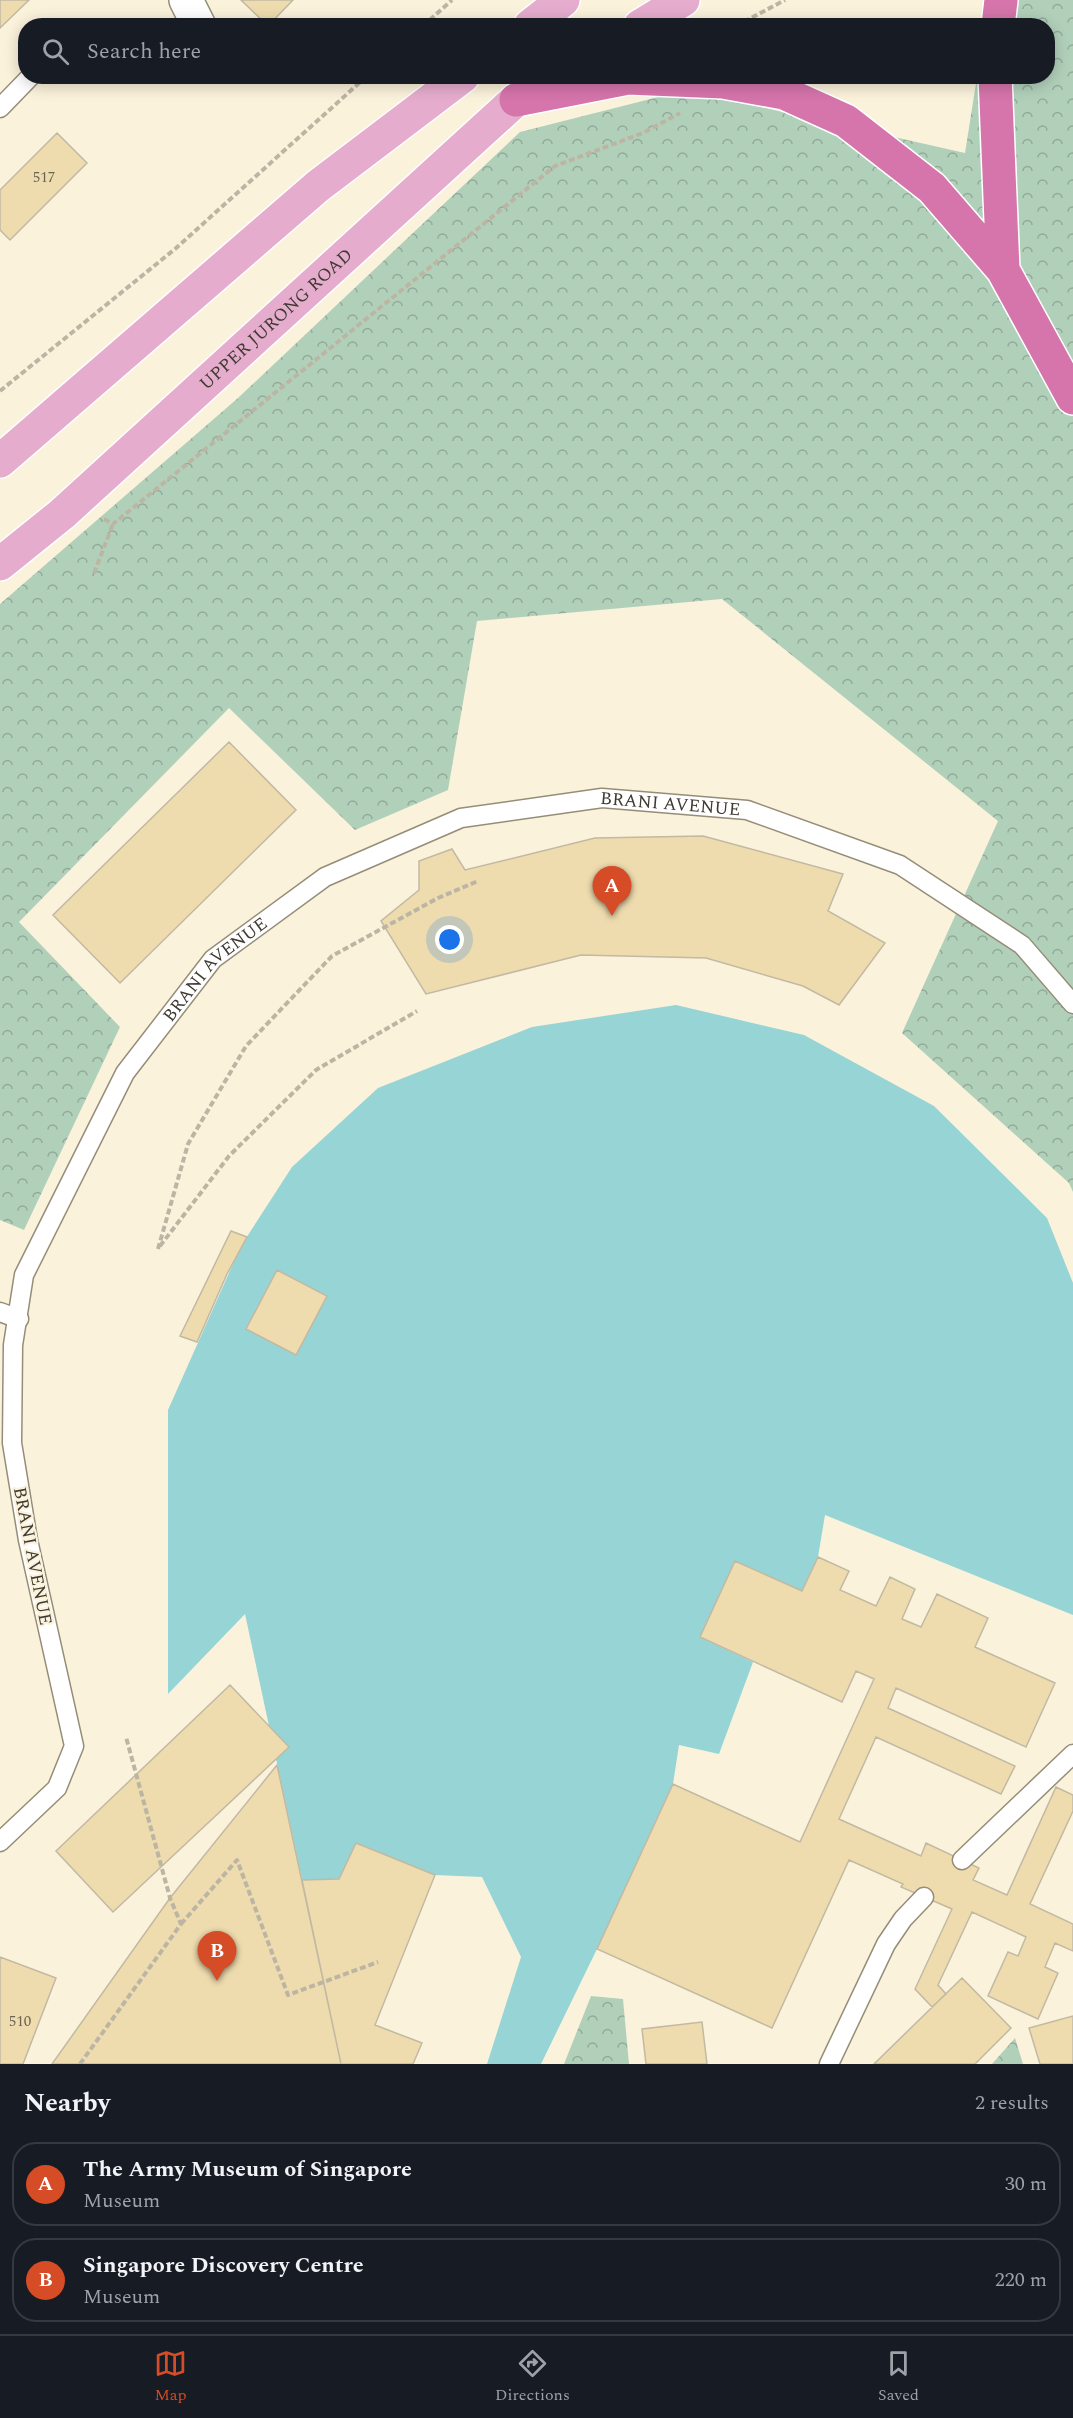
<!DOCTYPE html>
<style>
:root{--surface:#171b24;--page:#242831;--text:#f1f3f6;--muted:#9ea1a6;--line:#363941;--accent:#d54c26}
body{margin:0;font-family:Spectral,serif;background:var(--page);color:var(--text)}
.you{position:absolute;left:450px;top:940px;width:21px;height:21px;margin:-15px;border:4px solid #fff;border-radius:50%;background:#1a73e8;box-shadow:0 0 0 9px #1a73e833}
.badge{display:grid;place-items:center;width:39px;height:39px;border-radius:50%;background:var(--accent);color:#fff;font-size:20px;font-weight:700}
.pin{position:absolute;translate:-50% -50px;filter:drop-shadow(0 2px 3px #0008)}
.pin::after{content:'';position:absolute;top:32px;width:21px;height:18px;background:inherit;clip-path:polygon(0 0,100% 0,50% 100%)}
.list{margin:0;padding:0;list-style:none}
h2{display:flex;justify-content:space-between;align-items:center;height:78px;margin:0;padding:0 24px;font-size:26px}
h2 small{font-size:20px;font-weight:400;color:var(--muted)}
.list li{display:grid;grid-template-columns:39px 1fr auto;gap:18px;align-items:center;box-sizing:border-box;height:84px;margin:0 12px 12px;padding:0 12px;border:2px solid var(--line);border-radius:24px}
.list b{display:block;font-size:22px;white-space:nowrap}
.list p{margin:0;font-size:20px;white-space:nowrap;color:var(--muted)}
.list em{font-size:20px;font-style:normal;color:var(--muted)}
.icon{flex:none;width:33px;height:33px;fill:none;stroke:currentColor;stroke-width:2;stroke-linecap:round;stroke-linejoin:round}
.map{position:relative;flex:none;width:1073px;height:2064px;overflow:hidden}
.search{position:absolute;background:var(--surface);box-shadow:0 3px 15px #0003;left:18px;right:18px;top:18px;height:66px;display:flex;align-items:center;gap:15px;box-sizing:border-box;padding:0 21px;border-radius:24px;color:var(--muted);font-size:22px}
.sheet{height:270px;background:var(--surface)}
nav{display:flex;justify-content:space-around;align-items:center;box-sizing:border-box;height:84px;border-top:2px solid var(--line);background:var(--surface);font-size:16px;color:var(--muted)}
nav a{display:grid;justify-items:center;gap:3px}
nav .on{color:var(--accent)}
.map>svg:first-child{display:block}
</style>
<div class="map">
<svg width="1073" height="2064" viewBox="0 0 1073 2064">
<defs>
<pattern id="forest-crowns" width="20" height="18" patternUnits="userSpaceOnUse" patternTransform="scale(1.5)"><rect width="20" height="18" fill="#b1d0ba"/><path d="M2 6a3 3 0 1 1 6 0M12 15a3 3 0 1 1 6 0" fill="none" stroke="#91aa98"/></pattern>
</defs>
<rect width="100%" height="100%" fill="#fbf2dc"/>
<path fill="url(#forest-crowns)" d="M988 0H1073V1192L1069 1183 902 1033 998 821 722 599 477 621 448 790 355 830 229 708 19 922 120 1027 24 1230 0 1220V604L238 398 520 132 686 90 965 153 977 77 1048 76V26L984 25Z
M591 1996 623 1999 629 2064H564Z
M1015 2038 1023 2064H992Z"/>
<path fill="#97d4d5" d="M676 1005 804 1035 934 1106 1047 1218 1073 1283V1615L825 1515 818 1557 802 1591 735 1561 700 1637 753 1662 719 1754 679 1745 673 1784 597 1949 541 2064H487L521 1957 482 1877 435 1875 357 1843 339 1879 302 1880 245 1614 168 1694V1410L241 1246 292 1167 378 1088 532 1027Z"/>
<path fill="#eedcae" stroke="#c2b9a3" stroke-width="1.5" d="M0 0H29L0 28Z
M241 0H293L268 26Z
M57 133 87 163 10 240 0 230V190Z
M229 742 296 810 120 983 53 915Z
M703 836 843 874 828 911 885 943 839 1005 803 986 706 958 581 955 426 994 381 921 419 890V861L452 849 465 870 595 838Z
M231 1231 247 1237 227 1274 197 1342 180 1336Z
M277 1270 327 1296 296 1355 246 1329Z
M818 1557 849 1571 840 1590 876 1606 890 1577 915 1589 902 1619 921 1627 937 1594 988 1618 975 1647 1055 1683 1026 1747 896 1688 888 1708 1015 1766 1001 1794 876 1737 839 1819 921 1856 926 1843 979 1868 973 1880 1007 1895 1056 1787 1073 1795V1811L1030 1904 1073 1924V1951L1055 1943 1045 1967 1058 1973 1038 2019 988 1996 1008 1952 1018 1956 1026 1937 972 1912 938 1985 946 1994 932 2007 915 1989 952 1909 901 1887 903 1884 849 1860 772 2028 597 1949 673 1784 800 1842 874 1679 856 1671 842 1702 700 1637 735 1561 802 1591Z
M230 1685 289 1747 113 1912 56 1851Z
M277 1765 341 2064H52L170 1898Z
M356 1843 435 1875 375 2025 422 2043 413 2064H341L302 1880 339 1879Z
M0 1957 56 1978 23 2064H0Z
M962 1978 1011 2028 975 2064H874Z
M1073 2016V2064H1040L1029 2028Z
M702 2022 707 2064H646L642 2029Z"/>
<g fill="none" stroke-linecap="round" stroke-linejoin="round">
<g stroke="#958d78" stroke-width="21">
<g id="service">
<path d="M0 108 31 76"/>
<path d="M0 1312 19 1319"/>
<path id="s1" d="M0 1842 57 1788 74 1746 28 1540 12 1443 13 1345 24 1275 125 1073 213 959 325 877 461 818 602 798 747 810 900 865 1022 945 1073 1004"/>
<path d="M962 1860 1073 1754"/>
<path d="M829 2064 886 1944 903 1919 924 1897"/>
</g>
</g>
<g stroke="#958d78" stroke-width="36">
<path id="minor" d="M186 0 199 26"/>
</g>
<g stroke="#fff" stroke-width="36">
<g id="primary">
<path d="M530 26 563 0"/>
<path d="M640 26 683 0"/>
<path d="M0 461 318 186 463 76"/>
<path id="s2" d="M0 564 62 514 516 100 540 85"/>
</g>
</g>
<g stroke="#fff" stroke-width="36">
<path id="motorway" d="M998 26 1001 0
M995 76 1003 270
M516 100 628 78 723 82 784 93 846 121 932 188 1003 270 1073 398"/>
</g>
<path stroke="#bdb5a4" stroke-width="4" stroke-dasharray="6 3" stroke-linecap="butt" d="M423 26 452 0
M736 26 785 0
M0 391 175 249 367 76
M104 519 113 524 555 166 643 133 680 113
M94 573 113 524
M160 1246 229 1156 316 1070 417 1011
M158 1249 188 1144 246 1046 332 956 438 898 478 881
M181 1924 237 1860 288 1995 378 1962
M80 2064 181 1924 170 1898 126 1737"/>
<use href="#service" stroke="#fff" stroke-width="18"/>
<use href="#minor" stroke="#fff" stroke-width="33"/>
<use href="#primary" stroke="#e6accd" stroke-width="33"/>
<use href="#motorway" stroke="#d575ab" stroke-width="33"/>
</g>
<g text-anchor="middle" stroke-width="4.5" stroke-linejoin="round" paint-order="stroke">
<g font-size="15" fill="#6b6351">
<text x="44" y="182">517</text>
<text x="20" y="2026">510</text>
</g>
<g font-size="18" fill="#3f3b32" stroke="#fbf2dc">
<text dy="6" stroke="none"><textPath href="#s2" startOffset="369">UPPER JURONG ROAD</textPath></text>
<text dy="6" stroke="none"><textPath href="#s1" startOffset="1470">BRANI AVENUE</textPath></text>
<text dy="6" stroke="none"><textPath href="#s1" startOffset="966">BRANI AVENUE</textPath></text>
<text transform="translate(33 1556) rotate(79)" y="6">BRANI AVENUE</text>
</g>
</g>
</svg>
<div class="you"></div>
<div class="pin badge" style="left:612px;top:916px">A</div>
<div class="pin badge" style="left:217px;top:1981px">B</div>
<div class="search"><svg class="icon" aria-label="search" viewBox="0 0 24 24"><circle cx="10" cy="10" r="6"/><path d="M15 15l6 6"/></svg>Search here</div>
</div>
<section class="sheet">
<h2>Nearby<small>2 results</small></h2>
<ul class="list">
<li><span class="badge">A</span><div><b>The Army Museum of Singapore</b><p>Museum</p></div><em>30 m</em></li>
<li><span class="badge">B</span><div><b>Singapore Discovery Centre</b><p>Museum</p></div><em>220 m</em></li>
</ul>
</section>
<nav>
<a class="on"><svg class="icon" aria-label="map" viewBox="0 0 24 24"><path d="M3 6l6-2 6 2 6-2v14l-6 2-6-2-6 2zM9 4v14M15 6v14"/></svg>Map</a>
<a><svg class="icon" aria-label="directions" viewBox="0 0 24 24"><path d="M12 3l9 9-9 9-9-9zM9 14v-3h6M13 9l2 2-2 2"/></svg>Directions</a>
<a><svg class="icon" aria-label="saved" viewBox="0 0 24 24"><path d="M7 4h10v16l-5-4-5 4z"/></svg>Saved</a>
</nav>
